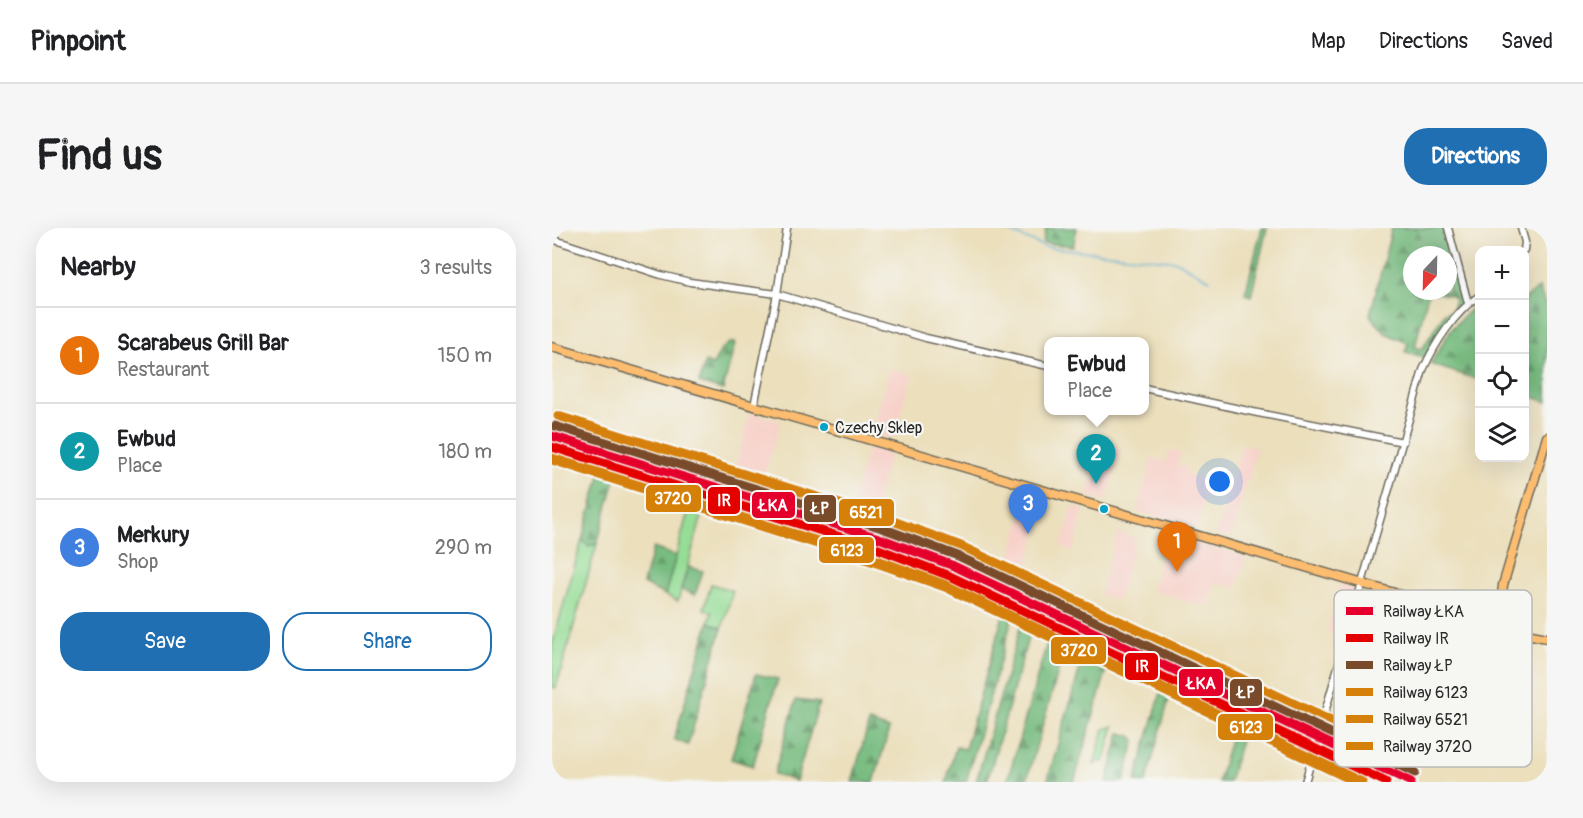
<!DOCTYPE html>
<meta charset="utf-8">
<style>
:root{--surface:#fff;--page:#f6f6f6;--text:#202124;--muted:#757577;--line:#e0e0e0;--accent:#1f6fb2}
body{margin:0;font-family:Pangolin,sans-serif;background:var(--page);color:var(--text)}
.controls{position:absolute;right:18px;top:18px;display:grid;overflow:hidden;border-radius:12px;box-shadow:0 6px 24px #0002}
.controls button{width:54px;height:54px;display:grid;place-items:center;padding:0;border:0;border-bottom:2px solid var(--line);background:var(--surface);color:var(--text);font:30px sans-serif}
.compass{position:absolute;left:851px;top:18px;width:54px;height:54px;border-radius:50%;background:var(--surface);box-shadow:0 6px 24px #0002;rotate:202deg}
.you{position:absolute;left:668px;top:254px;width:21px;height:21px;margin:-15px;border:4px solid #fff;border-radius:50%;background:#1a73e8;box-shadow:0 0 0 9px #1a73e833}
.badge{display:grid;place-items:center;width:39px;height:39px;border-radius:50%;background:var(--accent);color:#fff;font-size:20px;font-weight:700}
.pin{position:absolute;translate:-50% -50px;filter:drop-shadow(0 2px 3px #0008)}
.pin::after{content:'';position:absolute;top:32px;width:21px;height:18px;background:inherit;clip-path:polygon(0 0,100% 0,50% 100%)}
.popup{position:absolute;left:492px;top:109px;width:105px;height:78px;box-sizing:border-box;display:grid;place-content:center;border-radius:12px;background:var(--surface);filter:drop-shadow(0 2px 4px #0005);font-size:20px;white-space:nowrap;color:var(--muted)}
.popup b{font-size:22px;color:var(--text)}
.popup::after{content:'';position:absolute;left:50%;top:100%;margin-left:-12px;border:12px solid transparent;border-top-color:var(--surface)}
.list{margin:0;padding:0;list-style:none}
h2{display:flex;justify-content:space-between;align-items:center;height:78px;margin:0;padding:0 24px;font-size:26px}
h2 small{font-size:20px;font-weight:400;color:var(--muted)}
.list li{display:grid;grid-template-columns:39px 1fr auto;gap:18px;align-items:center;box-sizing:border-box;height:96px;padding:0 24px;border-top:2px solid var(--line)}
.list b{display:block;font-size:22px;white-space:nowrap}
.list p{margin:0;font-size:20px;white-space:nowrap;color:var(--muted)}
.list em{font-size:20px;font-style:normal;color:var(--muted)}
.actions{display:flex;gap:12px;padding:18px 24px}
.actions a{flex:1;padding:14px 0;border:2px solid var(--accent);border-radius:24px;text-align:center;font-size:21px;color:var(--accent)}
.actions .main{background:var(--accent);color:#fff}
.icon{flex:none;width:33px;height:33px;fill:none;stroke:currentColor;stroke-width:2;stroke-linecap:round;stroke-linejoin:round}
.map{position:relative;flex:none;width:995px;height:554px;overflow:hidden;border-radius:24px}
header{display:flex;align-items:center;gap:36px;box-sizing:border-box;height:84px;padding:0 30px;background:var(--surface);border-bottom:2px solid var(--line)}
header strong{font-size:28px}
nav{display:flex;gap:33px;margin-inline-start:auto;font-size:21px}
.intro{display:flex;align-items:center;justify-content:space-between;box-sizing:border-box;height:144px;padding:0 36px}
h1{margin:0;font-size:42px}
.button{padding:15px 27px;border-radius:24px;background:var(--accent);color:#fff;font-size:21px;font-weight:700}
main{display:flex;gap:36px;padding:0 36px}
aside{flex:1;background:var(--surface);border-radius:24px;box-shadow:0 6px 24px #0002}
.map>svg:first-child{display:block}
</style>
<header>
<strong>Pinpoint</strong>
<nav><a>Map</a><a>Directions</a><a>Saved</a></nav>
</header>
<div class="intro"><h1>Find us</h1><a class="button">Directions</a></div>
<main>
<aside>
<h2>Nearby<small>3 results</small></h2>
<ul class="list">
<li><span class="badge" style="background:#e8710a">1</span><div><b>Scarabeus Grill Bar</b><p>Restaurant</p></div><em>150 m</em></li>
<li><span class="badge" style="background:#0f9aa8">2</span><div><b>Ewbud</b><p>Place</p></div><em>180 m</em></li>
<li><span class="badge" style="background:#3f7fe0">3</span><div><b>Merkury</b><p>Shop</p></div><em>290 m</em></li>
</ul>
<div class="actions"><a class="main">Save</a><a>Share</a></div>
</aside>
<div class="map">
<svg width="995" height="554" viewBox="0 0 995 554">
<defs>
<pattern id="forest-firs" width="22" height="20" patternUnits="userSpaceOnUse" patternTransform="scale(1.5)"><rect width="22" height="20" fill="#78bc80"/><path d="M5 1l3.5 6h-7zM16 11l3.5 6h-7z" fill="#639969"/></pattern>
</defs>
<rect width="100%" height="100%" fill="#f6f6f2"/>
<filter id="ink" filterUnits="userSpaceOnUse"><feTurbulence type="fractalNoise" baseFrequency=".0167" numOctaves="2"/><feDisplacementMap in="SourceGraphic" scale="12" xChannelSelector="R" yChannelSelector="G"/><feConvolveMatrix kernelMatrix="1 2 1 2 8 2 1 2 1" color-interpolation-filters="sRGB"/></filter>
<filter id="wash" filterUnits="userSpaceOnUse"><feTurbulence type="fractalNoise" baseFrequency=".008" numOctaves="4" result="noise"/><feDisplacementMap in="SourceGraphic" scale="24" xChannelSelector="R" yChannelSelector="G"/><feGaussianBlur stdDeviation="1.35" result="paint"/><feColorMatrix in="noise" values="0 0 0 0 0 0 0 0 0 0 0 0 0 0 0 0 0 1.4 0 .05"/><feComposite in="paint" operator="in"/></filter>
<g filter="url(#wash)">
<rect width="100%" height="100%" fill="#ebdfbc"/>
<path fill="#f7d1c9" d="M338 140 360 147 341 211 320 205Z
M198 185 229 193 208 262 180 254Z
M551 215 569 221 554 273 536 267Z
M690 216 705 220 679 310 664 306Z
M317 218 338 224 318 295 296 289Z
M617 222 629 225 625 237 635 240 634 246 657 253 644 300 585 283 600 230 614 234Z
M476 265 494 271 471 352 454 344Z
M521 278 532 282 521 323 509 319Z
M566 304 584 310 566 372 548 367Z
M616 306 693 329 684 360 663 354 655 379 600 363Z
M788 357 805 362 791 408 775 403Z"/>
<path fill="#d2bfc1" d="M0 206 328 309 385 329 455 360 764 507 763 513 401 342 327 315 0 212Z
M767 509 862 554H850L766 514Z"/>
<path fill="#96dd97" stroke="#608461" stroke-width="1.5" d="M141 266 155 270 126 373 113 367Z
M30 312 36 318 45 316 4 460 0 459V417Z
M159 356 181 363 170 400 157 394 160 384 152 381Z
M562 498 552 534 547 533 542 537 552 501Z"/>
<path fill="url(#forest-firs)" stroke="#527456" stroke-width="1.5" fill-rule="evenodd" d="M494 0H525L521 18 491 15Z
M710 0H715L699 68 693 66Z
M840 0H892L912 72 871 130 853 124 856 115 833 105 818 87ZM860 27H896V63H860ZM880 64 898 67 903 71 900 82 893 85 870 121 863 119 876 65Z
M987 60 995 81V174L973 166V70Z
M927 73V152L878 136 900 100Z
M177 115H183L171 162 147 155 153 134 161 137 169 122Z
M50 241 65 244 45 316 36 318 30 312Z
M101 320 124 328 113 367 91 356Z
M136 339 151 343 143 367 129 361Z
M453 380 462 384 414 554H394L404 519 413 521Z
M471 389 481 393 435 554H424Z
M157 394 170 400 136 517 122 511Z
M499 401 516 410 474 554H455Z
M534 419 558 430 522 554H495Z
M204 446 226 451 201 538 179 531Z
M611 457 620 460 594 554H583Z
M244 472 267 475 244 553 222 546Z
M684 490 694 495 677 554H666Z
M317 494 337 501 322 554H300Z
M568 505 579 508 583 512 572 554H555Z"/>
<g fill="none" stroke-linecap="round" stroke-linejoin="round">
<path stroke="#52aacf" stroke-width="1.5" d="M449 0 493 19 624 33 658 52"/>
</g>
</g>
<g filter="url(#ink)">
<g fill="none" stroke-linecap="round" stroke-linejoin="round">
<g stroke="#6e6a5e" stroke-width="9">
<path id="minor" d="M896 0 916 75
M969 0 973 14 972 22
M0 11 109 47 138 54 225 66 374 110 496 138
M592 160 701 184 851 214
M202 178 225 66 235 0
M753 554 871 142C883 115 903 84 927 68"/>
</g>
<g stroke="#6e6a5e" stroke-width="11">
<path id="major" d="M0 119 904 383 929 395
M948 386 951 357 995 209
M976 405 955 395 945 384 934 385 929 391 930 399 939 405 954 402 995 410"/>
</g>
<use href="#minor" stroke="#fff" stroke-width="6"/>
<use href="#major" stroke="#fcbd6f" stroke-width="8"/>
<g stroke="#f6f6f2" stroke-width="14">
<path id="rail-1" d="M0 208 327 310 402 338 859 554"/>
</g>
<g stroke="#f6f6f2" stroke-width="14">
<path id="rail-2" d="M0 219 324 320 398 348 834 554"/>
</g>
<g stroke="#f6f6f2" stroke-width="14">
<path id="rail-3" d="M3 198 330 300 406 328 863 545"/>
</g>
<g stroke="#f6f6f2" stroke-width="14">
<path id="rail-4" d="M0 230 320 330 394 357 810 554"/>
</g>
<g stroke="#f6f6f2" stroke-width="14">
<path id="rail-5" d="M6 188 333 290 409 318 868 535"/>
</g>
<g stroke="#f6f6f2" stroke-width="14">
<path id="rail-6" d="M0 232 319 333 393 359 804 554"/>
</g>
<use href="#rail-1" stroke="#e4002b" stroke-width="9"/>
<use href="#rail-2" stroke="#e50000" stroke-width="9"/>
<use href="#rail-3" stroke="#7a4b2a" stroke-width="9"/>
<use href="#rail-4" stroke="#d58009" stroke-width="9"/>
<use href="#rail-5" stroke="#d58009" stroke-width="9"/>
<use href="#rail-6" stroke="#d58009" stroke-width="9"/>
</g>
</g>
<g fill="#02a3c6" stroke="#f6f6f2" stroke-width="2">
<circle cx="272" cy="199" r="5"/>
<circle cx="552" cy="281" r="5"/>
</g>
<g text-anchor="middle" stroke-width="4.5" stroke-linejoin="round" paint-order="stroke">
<g font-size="16" fill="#2b2b2b" stroke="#f6f6f2" text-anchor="start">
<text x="283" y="205">Czechy Sklep</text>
</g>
</g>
<rect x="782" y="362" width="198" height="177" rx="9" fill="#f6f6f2" stroke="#b9b9b6" stroke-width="1.5"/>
<rect x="794" y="379" width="27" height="8" fill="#e4002b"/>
<rect x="794" y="406" width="27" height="8" fill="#e50000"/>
<rect x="794" y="433" width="27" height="8" fill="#7a4b2a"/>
<rect x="794" y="460" width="27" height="8" fill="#d58009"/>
<rect x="794" y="487" width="27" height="8" fill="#d58009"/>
<rect x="794" y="514" width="27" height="8" fill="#d58009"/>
<g font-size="16" fill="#2b2b2b">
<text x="831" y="389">Railway ŁKA</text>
<text x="831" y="416">Railway IR</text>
<text x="831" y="443">Railway ŁP</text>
<text x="831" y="470">Railway 6123</text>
<text x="831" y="497">Railway 6521</text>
<text x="831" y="524">Railway 3720</text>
</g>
<g stroke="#f6f6f2" stroke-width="2">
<rect x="93" y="256" width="57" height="29" rx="6" fill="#d58009"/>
<rect x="155" y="258" width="34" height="29" rx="6" fill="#e50000"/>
<rect x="199" y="263" width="45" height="28" rx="6" fill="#e4002b"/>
<rect x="251" y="266" width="34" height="29" rx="6" fill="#7a4b2a"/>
<rect x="286" y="270" width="57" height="29" rx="6" fill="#d58009"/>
<rect x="266" y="308" width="57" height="28" rx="6" fill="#d58009"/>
<rect x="498" y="408" width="57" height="29" rx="6" fill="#d58009"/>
<rect x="572" y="424" width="35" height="29" rx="6" fill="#e50000"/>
<rect x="626" y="440" width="46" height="29" rx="6" fill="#e4002b"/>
<rect x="677" y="450" width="34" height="29" rx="6" fill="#7a4b2a"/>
<rect x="665" y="485" width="57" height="28" rx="6" fill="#d58009"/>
</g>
<g font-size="16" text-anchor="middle" font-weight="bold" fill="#fff">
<text x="121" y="276">3720</text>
<text x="172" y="278">IR</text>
<text x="221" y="283">ŁKA</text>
<text x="268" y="286">ŁP</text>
<text x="314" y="290">6521</text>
<text x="295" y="328">6123</text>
<text x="527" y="428">3720</text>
<text x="590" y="444">IR</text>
<text x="649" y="461">ŁKA</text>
<text x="694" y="470">ŁP</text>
<text x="694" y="505">6123</text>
</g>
</svg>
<div class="controls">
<button>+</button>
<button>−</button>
<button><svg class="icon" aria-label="locate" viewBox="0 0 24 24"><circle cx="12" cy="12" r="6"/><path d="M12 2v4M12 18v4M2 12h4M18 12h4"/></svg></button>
<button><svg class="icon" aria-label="layers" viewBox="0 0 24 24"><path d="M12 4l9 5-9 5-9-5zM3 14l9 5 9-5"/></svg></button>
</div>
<svg class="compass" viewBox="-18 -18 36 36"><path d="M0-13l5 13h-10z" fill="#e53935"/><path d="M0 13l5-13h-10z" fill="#757577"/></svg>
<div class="you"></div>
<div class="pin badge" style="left:625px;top:344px;background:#e8710a">1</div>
<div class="pin badge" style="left:544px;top:256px;background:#0f9aa8">2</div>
<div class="popup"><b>Ewbud</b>Place</div>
<div class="pin badge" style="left:476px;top:306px;background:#3f7fe0">3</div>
</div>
</main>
